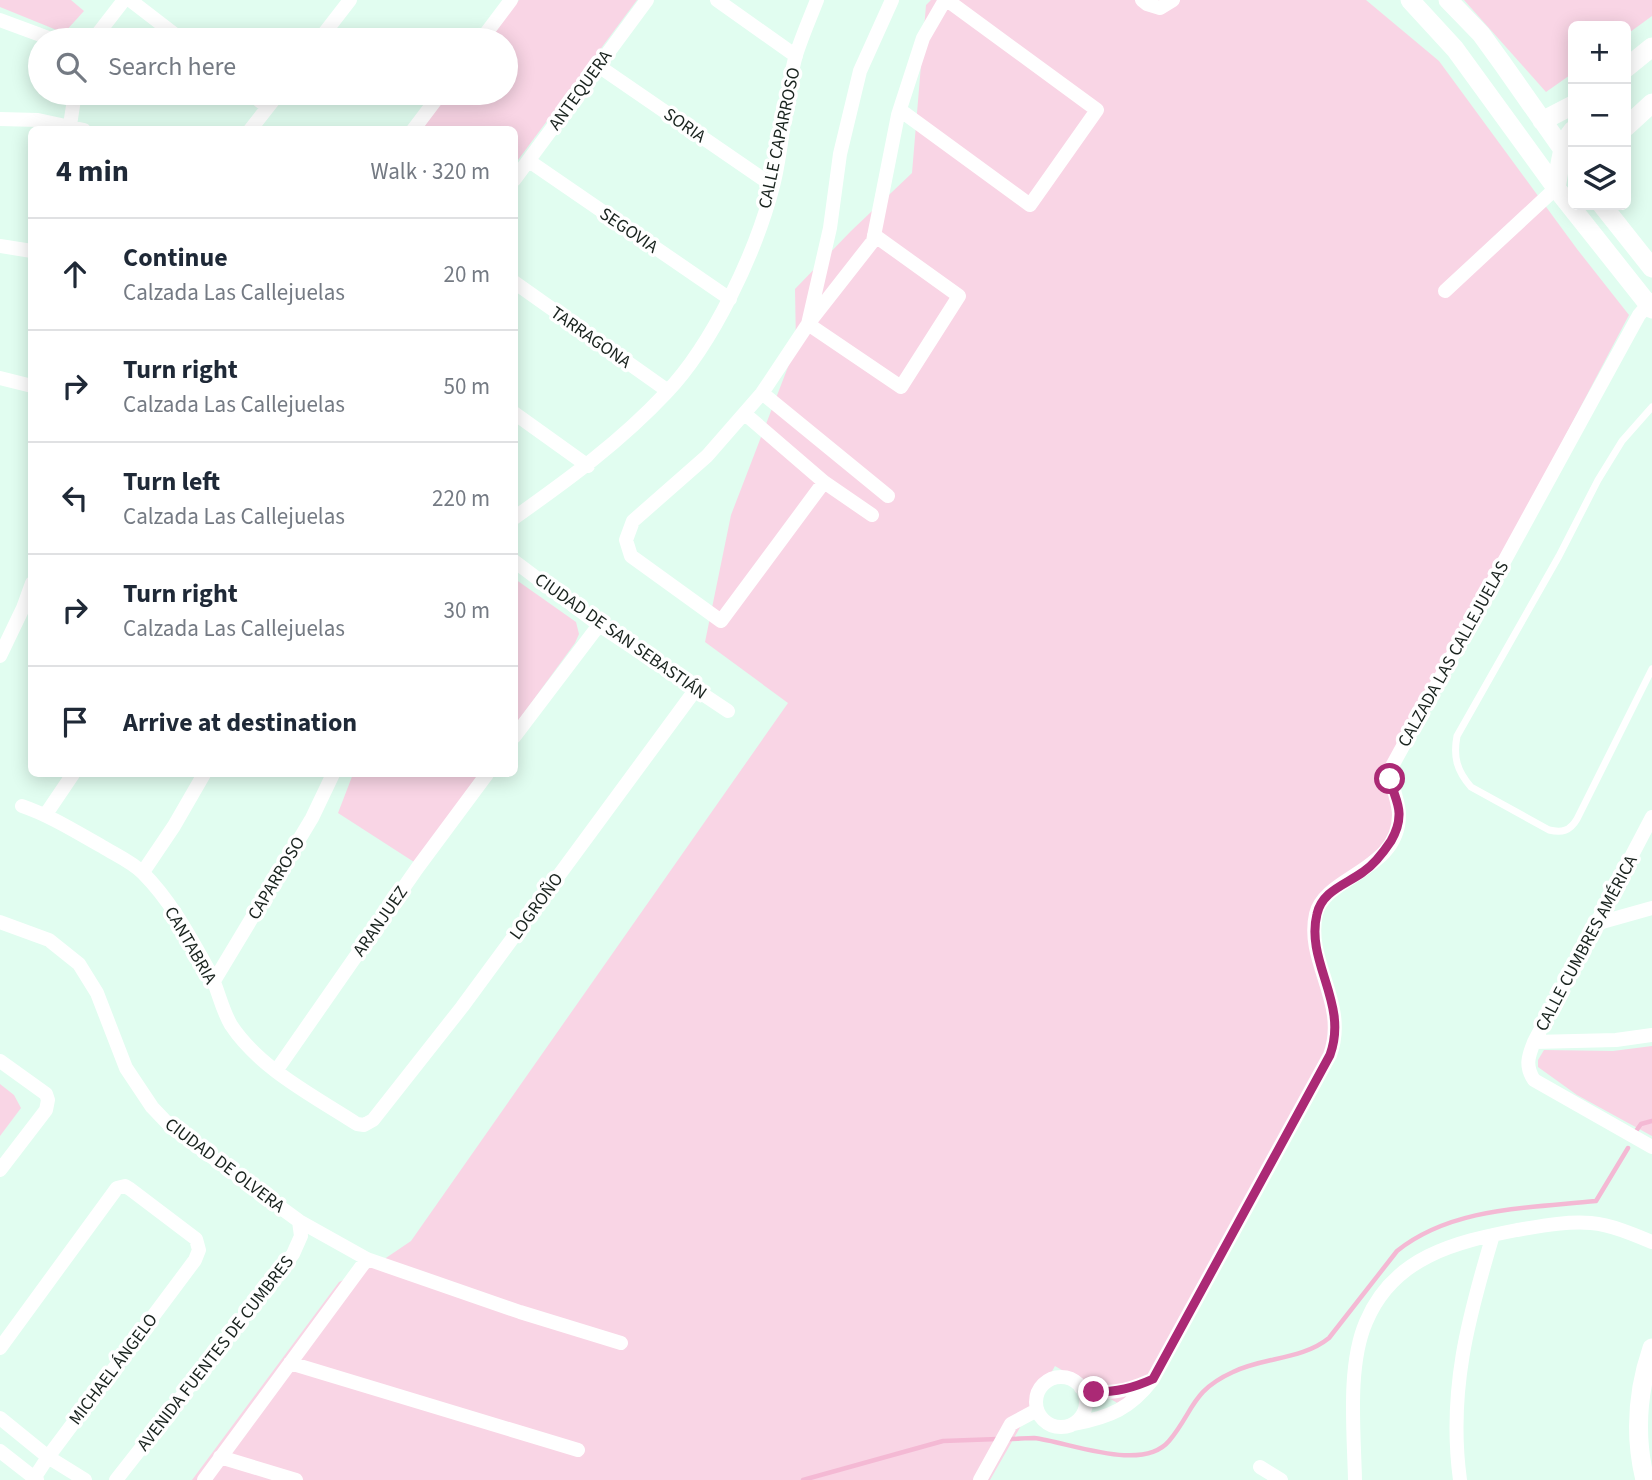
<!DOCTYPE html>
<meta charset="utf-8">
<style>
:root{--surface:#fff;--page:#f6f6f7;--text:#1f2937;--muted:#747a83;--line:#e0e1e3}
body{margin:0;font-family:"Source Sans 3",sans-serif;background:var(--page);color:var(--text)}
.controls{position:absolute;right:21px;top:21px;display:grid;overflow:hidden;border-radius:10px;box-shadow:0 4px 18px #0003}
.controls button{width:63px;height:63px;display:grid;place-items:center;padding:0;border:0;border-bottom:2px solid var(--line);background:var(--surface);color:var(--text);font:35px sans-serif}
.stop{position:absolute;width:21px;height:21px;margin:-16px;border:5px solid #ab2975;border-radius:50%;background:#fff}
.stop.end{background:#ab2975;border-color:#fff;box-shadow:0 2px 7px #0008}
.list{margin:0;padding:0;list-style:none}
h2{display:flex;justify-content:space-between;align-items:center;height:91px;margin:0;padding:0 28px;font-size:30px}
h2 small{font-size:23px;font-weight:400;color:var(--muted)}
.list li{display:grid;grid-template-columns:46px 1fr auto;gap:21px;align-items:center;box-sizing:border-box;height:112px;padding:0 28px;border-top:2px solid var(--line)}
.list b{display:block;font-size:26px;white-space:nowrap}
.list p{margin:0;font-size:23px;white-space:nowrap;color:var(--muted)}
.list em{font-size:23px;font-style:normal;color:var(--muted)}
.icon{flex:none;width:38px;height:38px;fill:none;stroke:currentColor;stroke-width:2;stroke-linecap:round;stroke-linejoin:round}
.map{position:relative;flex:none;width:1652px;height:1480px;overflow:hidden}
.search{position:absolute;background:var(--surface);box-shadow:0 4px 18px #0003;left:28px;top:28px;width:490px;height:77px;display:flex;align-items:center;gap:18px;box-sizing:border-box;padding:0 24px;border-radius:38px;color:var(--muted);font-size:26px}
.panel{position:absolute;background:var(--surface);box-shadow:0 4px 18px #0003;left:28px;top:126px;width:490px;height:651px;border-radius:10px}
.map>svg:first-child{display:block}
</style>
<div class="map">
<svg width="1652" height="1480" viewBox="0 0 1652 1480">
<rect width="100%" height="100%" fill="#e1fdf0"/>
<path fill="#f9d5e5" d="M0 0H71L84 11 64 33 0 7Z
M519 0H637L515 164 514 130H420L448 93H506V40H488Z
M931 0H1366L1439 61 1577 249 1629 315 1387 774 1399 812 1391 838 1324 895 1314 913 1329 1007V1051L1151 1381 1119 1404 1055 1366 990 1480H192L339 1282 374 1266 411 1241 788 703 705 642 731 515 796 346 795 289 851 231 912 173 926 5Z
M1464 0H1652V16L1626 35V26H1573V73L1546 92Z
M515 579 576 622 579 634 575 643 515 725Z
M353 774H479L414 862 338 813Z
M1652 1046V1136L1577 1095 1538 1067V1060L1544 1050 1613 1051Z
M0 1084 14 1095 21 1108 0 1136Z"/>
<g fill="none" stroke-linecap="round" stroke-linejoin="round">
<path stroke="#f4b9d4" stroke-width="4.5" d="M1636 1131 1641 1124 1652 1121
M1007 1439C1016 1439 1025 1438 1034 1438 1069 1442 1142 1473 1169 1441 1194 1411 1191 1391 1233 1372 1263 1357 1302 1360 1329 1338L1397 1251C1452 1207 1529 1208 1596 1201L1628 1148
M803 1480 943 1441 998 1439"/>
<path stroke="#fff" stroke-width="7" d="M1652 407 1622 441 1598 480 1559 556 1457 736C1453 757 1457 771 1471 787L1549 830C1562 833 1570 831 1577 819L1652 669"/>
<path stroke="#fff" stroke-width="14" d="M130 0 182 40
M717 0 796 56
M1142 0 1147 4 1160 8 1173 0
M0 20 54 40
M93 40 124 0
M319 40 350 0
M481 40 511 0
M597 65 773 186
M249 93 268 107
M900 110 1030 205 1097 110 947 0
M0 119 38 120 84 130
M70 125 75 93
M250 130 279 93
M413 130 441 93
M529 161 730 299
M514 180 647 0
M874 235 959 296 901 387 808 324 830 228 840 154 860 71 892 0
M0 246 32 251
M514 282 668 391
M1445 291 1556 188
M0 378 32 386
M762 393 888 496
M514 413 588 466
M745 414 824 482
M872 515 824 482 721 621 631 556 626 540 633 521 707 456 762 393 808 324 873 241 898 115 923 38 945 0
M514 518C569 479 620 442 666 393 713 344 756 252 773 186 784 143 784 97 796 55 802 36 810 18 817 0
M514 561 599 625 728 711
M0 656 23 608 32 583
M514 737 599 625
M22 806C51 816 76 832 103 847 116 855 132 862 143 873 171 901 190 937 209 971 218 988 221 1008 231 1025 260 1069 314 1096 357 1124L364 1125 373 1120 462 1007 696 689
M46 814 73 774
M1652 817 1534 1042C1528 1057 1525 1066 1534 1080L1652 1147
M143 872 174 826 204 774
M0 922 49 940 79 964 97 993 126 1068 152 1107 171 1127 299 1221 367 1259 520 1312 621 1343
M1595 924 1652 908
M214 981 312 818 333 774
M1534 1042 1616 1040 1652 1035
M0 1061 46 1094 48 1100 46 1110 0 1170
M276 1071 418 867 487 774
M0 1348 117 1188 125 1186 130 1189 196 1239 199 1250 195 1260 48 1457 33 1480
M290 1363 578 1450
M1036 1402a25 25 0 1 1 50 0a25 25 0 1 1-50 0Z
M1081 1388C1105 1396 1127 1391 1149 1381
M0 1418 48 1457 85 1480
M1074 1424C1110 1417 1130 1409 1153 1379L1330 1055C1349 1003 1305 962 1316 914 1325 876 1399 871 1399 815 1399 800 1390 786 1391 768L1639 315 1652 300
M0 1451 37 1480
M220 1457 296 1480
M1260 1467 1281 1480
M116 1480 293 1254 301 1236 299 1221
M204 1480 367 1259
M980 1480 1011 1424 1037 1410
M1355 1480C1354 1432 1347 1366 1366 1322 1393 1257 1455 1242 1517 1230 1541 1226 1567 1221 1591 1223 1612 1225 1633 1234 1652 1242
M1460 1480C1448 1392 1468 1318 1493 1235"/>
<path stroke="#fff" stroke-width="19" d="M1410 0 1455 49 1556 188 1652 309
M1448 0 1481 34 1502 63 1573 164
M1626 68 1652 47
M1542 121 1573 105
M1626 127 1652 103
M1556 188C1560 169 1560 145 1573 130
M1602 205 1652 268
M1645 1480C1634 1435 1637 1392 1652 1348"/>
</g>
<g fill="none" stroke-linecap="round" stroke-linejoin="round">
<path stroke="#ab2975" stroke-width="9" d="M1094 1392C1117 1392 1133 1388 1153 1379L1330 1055C1349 1003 1305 962 1317 914 1322 891 1345 885 1363 872 1375 864 1383 853 1391 841 1395 834 1399 824 1399 815 1400 804 1392 791 1390 779"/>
</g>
<g text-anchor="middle" stroke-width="7" stroke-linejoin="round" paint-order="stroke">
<g font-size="18" fill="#19231e" stroke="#fff">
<text transform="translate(580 90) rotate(-54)" y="6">ANTEQUERA</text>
<text transform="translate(685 125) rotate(35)" y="6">SORIA</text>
<text transform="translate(779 138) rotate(-78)" y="6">CALLE CAPARROSO</text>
<text transform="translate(629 230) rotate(34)" y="6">SEGOVIA</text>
<text transform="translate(591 337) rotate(35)" y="6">TARRAGONA</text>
<text transform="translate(621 636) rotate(35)" y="6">CIUDAD DE SAN SEBASTIÁN</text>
<text transform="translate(1453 654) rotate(-61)" y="6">CALZADA LAS CALLEJUELAS</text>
<text transform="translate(276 878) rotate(-59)" y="6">CAPARROSO</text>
<text transform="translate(536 906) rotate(-54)" y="6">LOGROÑO</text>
<text transform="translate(380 921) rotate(-55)" y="6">ARANJUEZ</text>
<text transform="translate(1586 943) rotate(-62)" y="6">CALLE CUMBRES AMÉRICA</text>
<text transform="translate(191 945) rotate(60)" y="6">CANTABRIA</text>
<text transform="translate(225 1165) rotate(37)" y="6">CIUDAD DE OLVERA</text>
<text transform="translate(215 1353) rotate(-52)" y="6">AVENIDA FUENTES DE CUMBRES</text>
<text transform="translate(113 1369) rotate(-53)" y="6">MICHAEL ÁNGELO</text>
</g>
</g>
</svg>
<div class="controls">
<button>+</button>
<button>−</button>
<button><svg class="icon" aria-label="layers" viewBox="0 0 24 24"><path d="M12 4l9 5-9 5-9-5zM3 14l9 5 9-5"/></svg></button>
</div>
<div class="stop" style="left:1390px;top:779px"></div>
<div class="stop end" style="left:1094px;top:1392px"></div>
<div class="search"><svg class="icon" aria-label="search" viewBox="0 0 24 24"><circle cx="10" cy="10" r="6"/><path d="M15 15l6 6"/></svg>Search here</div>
<section class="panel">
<h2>4 min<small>Walk · 320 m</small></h2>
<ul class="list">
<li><svg class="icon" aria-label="ahead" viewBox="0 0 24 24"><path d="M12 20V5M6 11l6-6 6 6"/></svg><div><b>Continue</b><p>Calzada Las Callejuelas</p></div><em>20 m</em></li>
<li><svg class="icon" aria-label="right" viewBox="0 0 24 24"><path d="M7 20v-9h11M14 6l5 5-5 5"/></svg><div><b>Turn right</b><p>Calzada Las Callejuelas</p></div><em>50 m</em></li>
<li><svg class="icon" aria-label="left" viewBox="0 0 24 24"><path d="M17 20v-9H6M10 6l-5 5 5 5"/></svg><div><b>Turn left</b><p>Calzada Las Callejuelas</p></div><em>220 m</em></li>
<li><svg class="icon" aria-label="right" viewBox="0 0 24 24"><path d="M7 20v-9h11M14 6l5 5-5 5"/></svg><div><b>Turn right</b><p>Calzada Las Callejuelas</p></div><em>30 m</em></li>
<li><svg class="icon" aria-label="arrive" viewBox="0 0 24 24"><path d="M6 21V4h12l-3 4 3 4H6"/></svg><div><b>Arrive at destination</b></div></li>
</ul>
</section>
</div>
